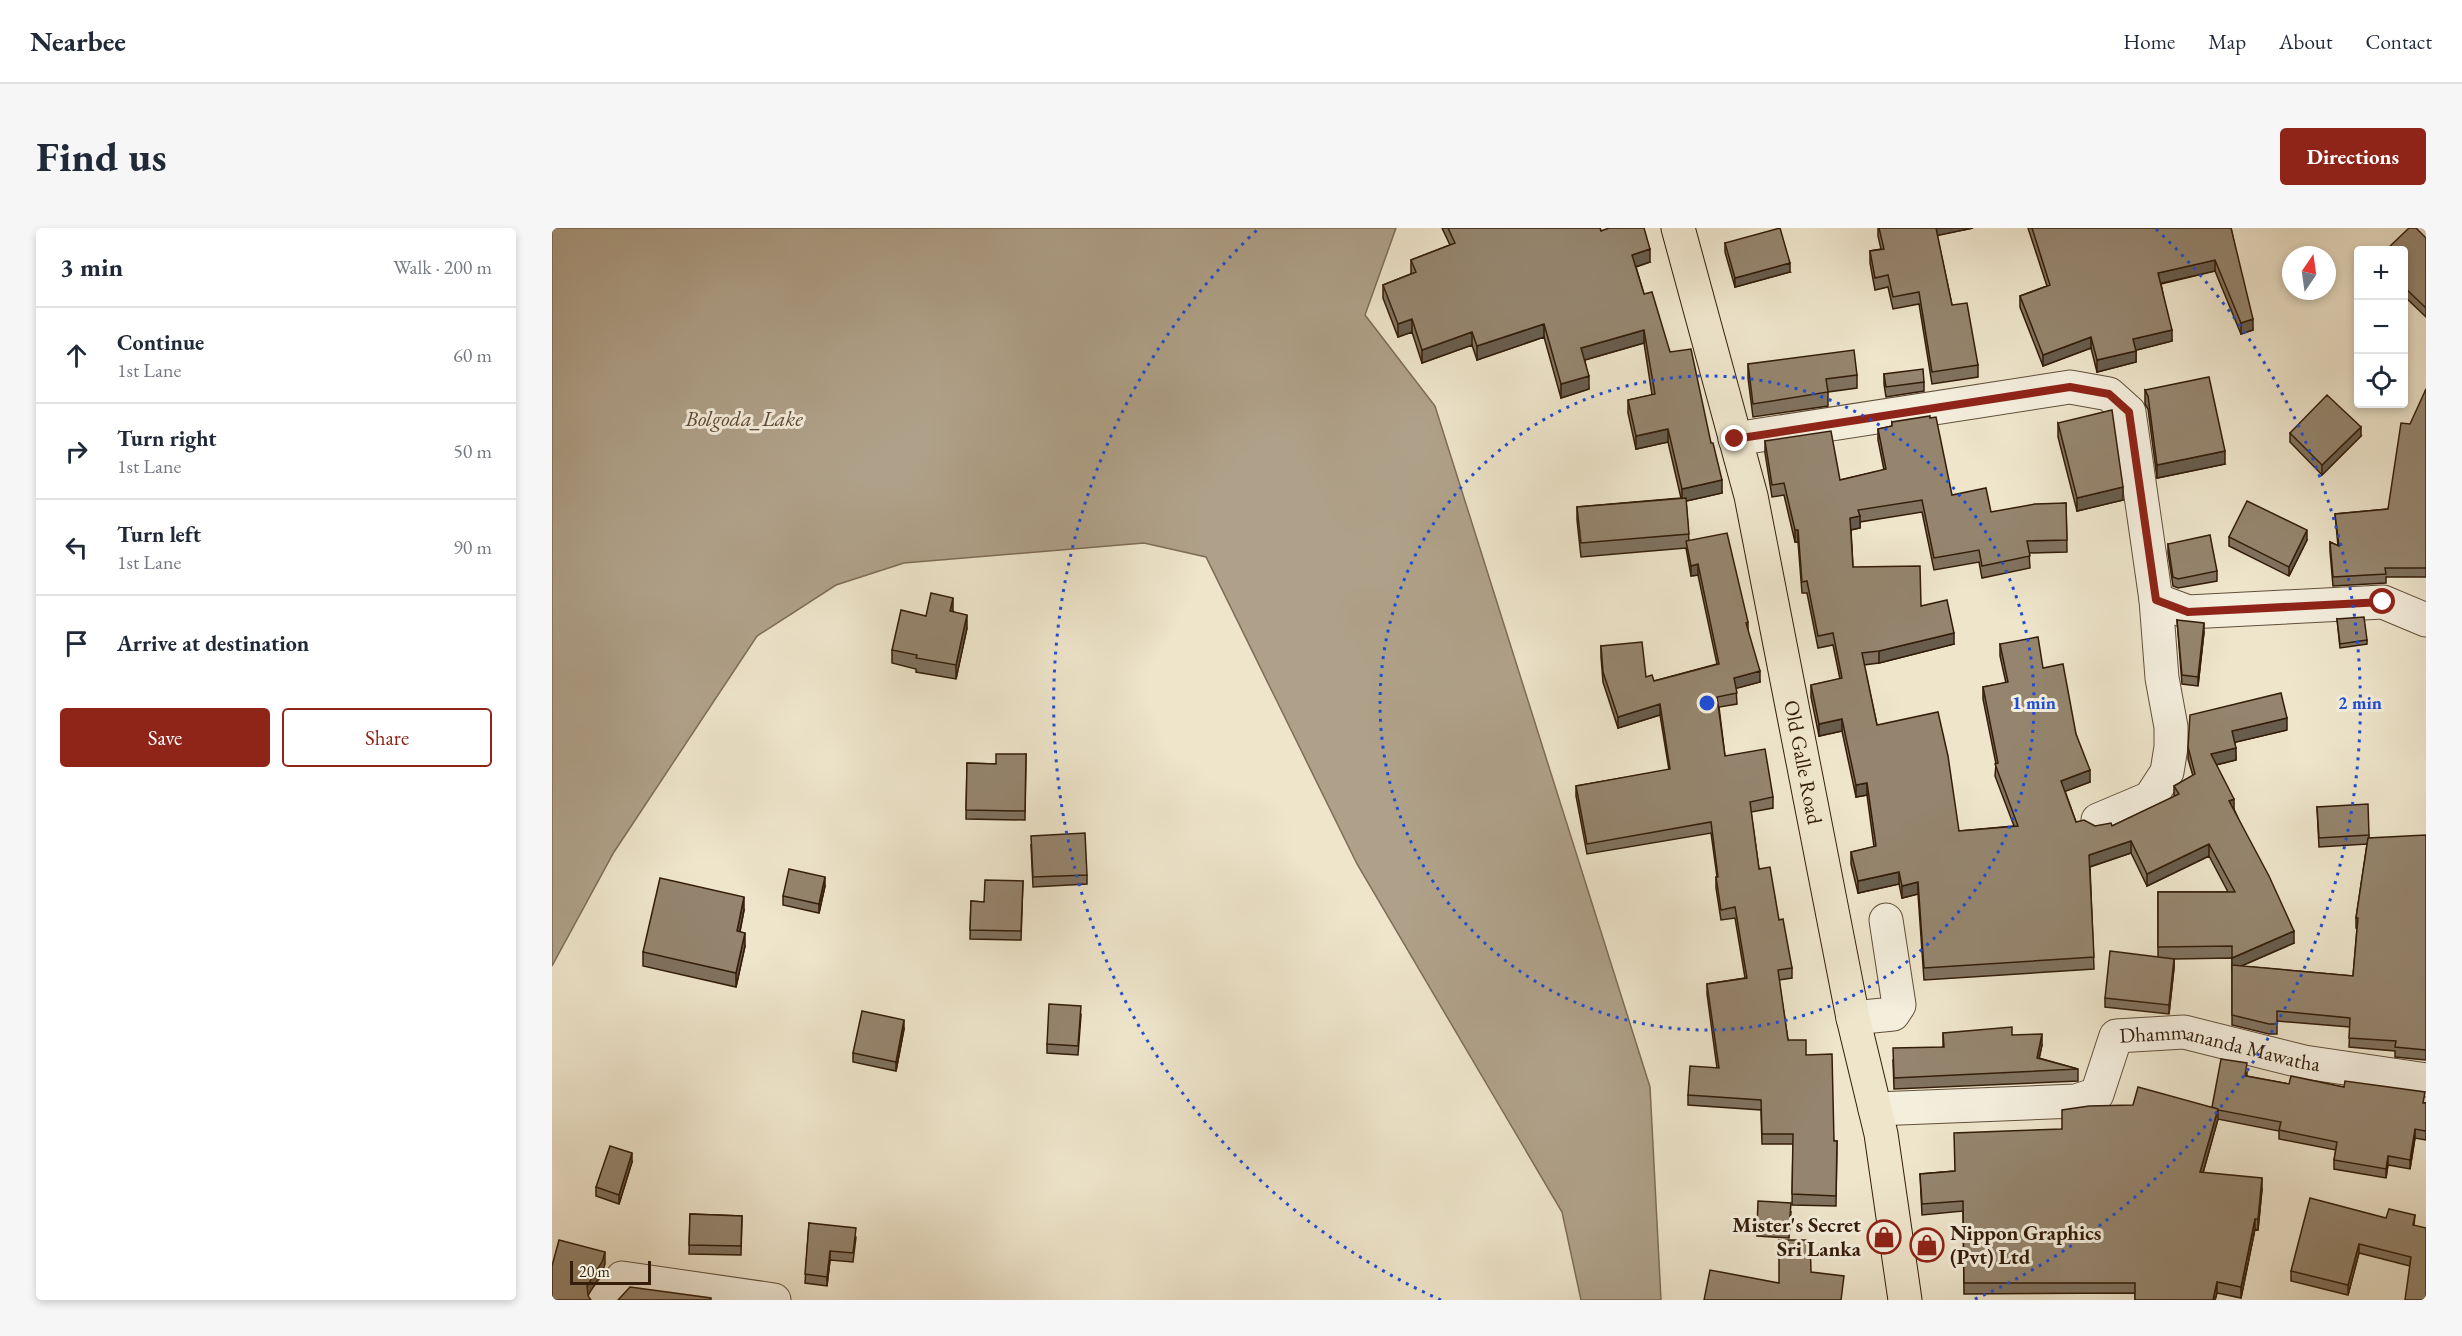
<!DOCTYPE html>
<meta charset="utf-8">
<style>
:root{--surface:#fff;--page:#f6f6f7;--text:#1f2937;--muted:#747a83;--line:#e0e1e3;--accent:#8f2418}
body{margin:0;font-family:"EB Garamond",serif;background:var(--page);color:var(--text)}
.controls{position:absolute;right:18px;top:18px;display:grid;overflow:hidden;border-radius:6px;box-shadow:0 3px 9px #0003}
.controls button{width:54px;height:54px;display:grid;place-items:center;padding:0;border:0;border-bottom:2px solid var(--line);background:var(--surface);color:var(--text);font:30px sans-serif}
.compass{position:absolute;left:1730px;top:18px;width:54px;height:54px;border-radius:50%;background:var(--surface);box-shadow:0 3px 9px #0003;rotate:13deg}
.scale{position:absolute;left:18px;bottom:15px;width:81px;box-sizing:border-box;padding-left:6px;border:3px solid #341d09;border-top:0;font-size:16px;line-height:21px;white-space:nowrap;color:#341d09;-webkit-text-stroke:4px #f4eedd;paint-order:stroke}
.stop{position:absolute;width:18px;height:18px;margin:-14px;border:4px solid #8f2418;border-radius:50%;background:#fff}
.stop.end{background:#8f2418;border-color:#fff;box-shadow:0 2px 6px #0008}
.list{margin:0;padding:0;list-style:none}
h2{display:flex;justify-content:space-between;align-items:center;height:78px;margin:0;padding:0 24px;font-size:26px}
h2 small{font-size:20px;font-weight:400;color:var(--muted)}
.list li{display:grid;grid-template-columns:39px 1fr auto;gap:18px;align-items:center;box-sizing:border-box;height:96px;padding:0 24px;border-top:2px solid var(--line)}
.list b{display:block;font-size:22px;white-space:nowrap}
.list p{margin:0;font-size:20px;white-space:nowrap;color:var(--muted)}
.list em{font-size:20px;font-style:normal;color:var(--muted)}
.actions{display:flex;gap:12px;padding:18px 24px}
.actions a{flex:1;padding:14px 0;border:2px solid var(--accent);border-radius:6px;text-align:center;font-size:21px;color:var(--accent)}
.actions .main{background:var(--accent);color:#fff}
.icon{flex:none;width:33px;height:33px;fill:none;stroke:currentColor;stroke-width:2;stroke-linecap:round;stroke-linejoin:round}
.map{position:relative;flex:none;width:1874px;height:1072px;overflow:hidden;border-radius:6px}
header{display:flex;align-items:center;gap:36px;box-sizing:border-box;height:84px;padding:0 30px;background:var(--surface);border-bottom:2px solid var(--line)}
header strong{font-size:28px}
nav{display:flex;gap:33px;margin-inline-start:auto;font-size:21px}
.intro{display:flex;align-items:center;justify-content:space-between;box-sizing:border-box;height:144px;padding:0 36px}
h1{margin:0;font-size:42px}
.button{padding:15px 27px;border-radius:6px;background:var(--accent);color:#fff;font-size:21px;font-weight:700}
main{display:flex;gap:36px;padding:0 36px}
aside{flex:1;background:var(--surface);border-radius:6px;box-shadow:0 3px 9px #0003}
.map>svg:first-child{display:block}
</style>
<header>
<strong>Nearbee</strong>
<nav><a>Home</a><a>Map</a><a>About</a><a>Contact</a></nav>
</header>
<div class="intro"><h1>Find us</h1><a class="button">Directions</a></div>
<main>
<aside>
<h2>3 min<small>Walk · 200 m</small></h2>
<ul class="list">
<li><svg class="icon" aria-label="ahead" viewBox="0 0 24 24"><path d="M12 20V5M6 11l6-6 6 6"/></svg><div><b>Continue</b><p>1st Lane</p></div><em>60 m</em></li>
<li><svg class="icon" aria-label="right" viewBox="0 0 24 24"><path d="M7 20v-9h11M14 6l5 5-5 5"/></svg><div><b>Turn right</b><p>1st Lane</p></div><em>50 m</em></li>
<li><svg class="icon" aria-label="left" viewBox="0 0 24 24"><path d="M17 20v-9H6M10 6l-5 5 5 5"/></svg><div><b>Turn left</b><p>1st Lane</p></div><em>90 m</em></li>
<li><svg class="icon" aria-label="arrive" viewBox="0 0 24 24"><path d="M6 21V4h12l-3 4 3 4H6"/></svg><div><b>Arrive at destination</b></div></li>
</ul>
<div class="actions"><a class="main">Save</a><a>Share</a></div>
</aside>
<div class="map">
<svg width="1874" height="1072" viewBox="0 0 1874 1072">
<rect width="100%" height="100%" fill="#eee5cb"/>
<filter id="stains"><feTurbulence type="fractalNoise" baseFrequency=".00333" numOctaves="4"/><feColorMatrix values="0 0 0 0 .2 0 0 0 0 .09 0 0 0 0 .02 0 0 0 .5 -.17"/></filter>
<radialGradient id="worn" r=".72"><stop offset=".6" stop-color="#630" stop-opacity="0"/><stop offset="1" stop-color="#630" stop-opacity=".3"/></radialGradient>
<path fill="#afa189" stroke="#7e6c56" stroke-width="1.5" d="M0 0H844L813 87 883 178 1098 859 1109 1072H1029L1010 984 805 636 654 329 592 315 352 335 284 357 205 408 62 624 0 738Z"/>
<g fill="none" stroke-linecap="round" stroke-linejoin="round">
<g stroke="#624f3a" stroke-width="35">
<g id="minor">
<path d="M1183 211 1518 159 1557 166 1577 184 1604 372 1636 384 1831 374 1874 392"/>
<path d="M1546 592 1598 570 1615 544 1619 519V499L1610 450 1604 372"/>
<path d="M1301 790 1341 786 1347 777 1334 692"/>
<path id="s1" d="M1323 881 1524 873 1545 866 1564 808 1632 804 1752 834 1874 852"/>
<path d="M53 1072 70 1050 222 1072"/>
</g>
</g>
<g stroke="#341d09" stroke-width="35">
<g id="highway">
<path id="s2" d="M1126 0 1199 268 1301 790 1329 906 1353 1072"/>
</g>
</g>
<use href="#minor" stroke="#f4eedd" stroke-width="33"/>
<use href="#highway" stroke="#eee5cb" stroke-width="33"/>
</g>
<path fill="#80725f" stroke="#341d09" stroke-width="1.5" d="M890 0H1048L1049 3 1098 34 1084 39 1092 66 1159 215 1170 265 1134 273 1137 313 1196 394V404L1208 454 1184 460 1185 476 1167 479 1173 528 1221 569V580L1199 584 1207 641 1227 692 1240 740V750L1227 752 1236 812 1254 827 1282 913H1285L1284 978 1240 977 1241 916H1210L1209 882 1136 877V867L1165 840 1155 766V756L1193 750 1183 690 1169 692 1164 660V649H1165L1159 605 1035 626 1024 568V558L1117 542 1108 487 1066 500 1051 454 1049 429V418L1094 449 1102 453 1165 436 1146 347 1139 348 1134 320 1029 329 1025 292V279L1129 270 1116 214 1084 221 1076 185V172L1100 167 1092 115 1033 132 1037 161 1009 170 992 109 925 132 920 117 870 135 860 104 846 109 831 70V57L859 46V32L898 17Z
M1326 0H1421L1385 7 1400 77 1426 137V149L1380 156 1367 76 1341 81 1336 59 1323 62 1318 35V23L1329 21 1326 8Z
M1476 0H1679L1701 102 1689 106 1663 43 1609 56 1620 113 1584 122V134L1545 144 1539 120 1491 138 1468 79V68L1495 58Z
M1874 10V89L1851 67V22Z
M1173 15 1238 44 1183 59 1173 24Z
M1196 136 1305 147V160L1276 164V178L1201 189 1196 150Z
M1332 146 1372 154V163L1334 169 1332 156Z
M1874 161V349H1834V355L1781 358 1778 323V314L1786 318 1783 286 1836 281Z
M1593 162 1673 236 1605 250 1596 181 1593 176Z
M1340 194 1400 267 1439 284 1514 275 1515 324 1477 325 1478 340 1430 350 1427 334 1382 342 1370 284 1308 294V300L1299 302 1301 339 1369 378 1402 416 1327 435 1312 437 1325 497 1407 603 1462 598 1443 548 1444 536 1431 471V459L1454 455 1448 428V416L1491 440 1524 506 1538 554 1513 563 1524 594 1543 598H1560L1622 569V558L1641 548 1636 531V519L1735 502 1683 514 1684 532 1664 537 1682 581 1742 715 1689 738 1801 748 1805 700H1804V690L1815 616 1767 619 1765 579 1817 607V610L1874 613V832L1843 829V823L1797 819 1798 799 1725 793V806H1717L1680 797V730L1622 731V740L1617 786 1553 779V770L1606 729V664H1676L1657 628 1595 658 1579 625 1538 639 1542 741 1372 752 1366 666 1350 670 1347 656 1306 665 1299 636V624L1322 619 1315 567 1304 569 1290 503 1267 508 1259 469V457L1288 451 1281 417 1266 420 1255 365H1250L1246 314H1243L1232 267 1220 269 1213 225V213L1288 252 1332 242 1326 212V201L1340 198Z
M1506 195 1571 272 1525 283 1506 209Z
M1738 205 1809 208 1770 247 1738 214Z
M1677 309 1755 312 1737 348 1677 318Z
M1616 316 1665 343V353L1626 360 1621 358 1616 325Z
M401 383 415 400 404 451 364 444V441L340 435V422L374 388Z
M1785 391 1815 412V416L1788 420Z
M1625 392 1652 404 1646 458 1630 456Z
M474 526 473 592 414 591 415 535 444 536Z
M479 617 535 647V656L481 659Z
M471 653 469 712 418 711 419 673 432 674Z
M273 658 267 685 231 677V668Z
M192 682 188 704 193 718 184 759 91 738V724Z
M529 787 526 827 495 825V816Z
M352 801 344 843 301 834V825Z
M1391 805 1460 807 1490 817 1487 830 1526 841V853L1342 861 1341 832 1391 819Z
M1695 844V848L1737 856 1792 859 1874 875V912L1863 910 1858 941 1836 937 1834 950 1782 941V932L1784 922 1727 911V903L1666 891 1651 945 1710 961 1706 1002 1703 1001 1689 1070 1665 1065 1663 1072H1583V1065L1412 1066 1411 983 1370 987 1368 946 1403 943 1510 901 1660 879Z
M80 934 67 976 44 968V959Z
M1239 984 1237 1010 1205 1008V999Z
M138 986 190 988 189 1027 137 1026Z
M1863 987 1858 1038 1807 1025 1796 1067 1739 1053V1043L1834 990Z
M257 995 304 1009 301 1034 278 1032 275 1058 253 1055Z"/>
<path fill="#685d4d" stroke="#341d09" stroke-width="1.5" d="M1383 0H1421L1383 8Z
M1098 21V34L1080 40V27Z
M1663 32V43L1606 56V45Z
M1238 35V44L1183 59V50Z
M860 91V104L846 109V96Z
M1701 91V102L1689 106V95Z
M992 96V109L925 132V118Z
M1092 102V115L1029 133V120Z
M1620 102V113L1581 123V111Z
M920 104V117L870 135V122Z
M1539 109V120L1491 138V127Z
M1584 123V134L1545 144V132Z
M1037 148V161L1009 170V156Z
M1809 199V208L1770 247V237Z
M1116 201V214L1084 221V208Z
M1673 223V236L1605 250V237Z
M1170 252V265L1130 274V261Z
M1571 259V272L1525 283V270Z
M1308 288V300L1298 302V290Z
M1243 302H1246V314H1243Z
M1755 302V312L1737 348V339Z
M1146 336V347L1139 348V338Z
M401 370V384L398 383Z
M415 387V400L404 451V437Z
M1652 395V404L1646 458V449Z
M1402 405V416L1327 435V423Z
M1208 443V454L1182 461V450Z
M1108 476V487L1066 500V489Z
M1735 490V502L1680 515V503Z
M1290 491V503L1267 508V496Z
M1684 520V532L1659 538V526Z
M1538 542V554L1509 565V553Z
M1315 555V567L1304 569V557Z
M1682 571V583L1677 573Z
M1579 613V625L1537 639V627Z
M1657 616V628L1595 658V646Z
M1347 644V656L1306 665V653Z
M273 649V658L267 685V676Z
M1366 654V666L1350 670V658Z
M192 669V682L185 717V703Z
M1742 703V715L1680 742V730Z
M193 705V718L184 759V745Z
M1622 731V740L1617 786V777Z
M352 792V801L344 843V834Z
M1490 806V817L1485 841V830Z
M1666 881V891L1648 955V944Z
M1863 901V910L1858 941V932Z
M80 925V934L67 976V967Z
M1836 928V937L1834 950V941Z
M1710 950V961L1706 1002V991Z
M1703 991V1001L1689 1070V1059Z
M1807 1016V1025L1796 1067V1057Z
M278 1023V1032L275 1058V1049Z
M53 1024V1036L50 1045 35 1069V1058Z
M1665 1054V1065L1663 1072H1661Z"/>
<path fill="#95856e" stroke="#341d09" stroke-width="1.5" d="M896 0H1048L1049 3 1057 0H1092L1098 21 1080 27 1092 66 1100 64 1118 124 1139 121 1159 215H1161L1170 252 1130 261 1116 201 1084 208 1076 172 1103 166 1092 102 1029 120 1037 148 1009 156 992 96 925 118 920 104 870 122 860 91 846 96 831 57 864 44 859 32 903 15Z
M1228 0 1238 35 1183 50 1173 15Z
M1327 0H1384L1400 77 1415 75 1426 137 1380 144 1367 64 1341 69 1336 47 1323 50 1318 23 1332 21Z
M1480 0H1679L1701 91 1689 95 1663 32 1606 45 1620 102 1581 111 1584 123 1545 132 1539 109 1491 127 1468 68 1498 57Z
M1857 0H1864L1874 10V80L1851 58V22H1834Z
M1302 122 1305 147 1274 151 1276 164 1201 176 1196 136Z
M1371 141 1372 154 1334 159 1332 146Z
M1657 149 1673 223 1605 237 1596 168 1593 162Z
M1874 161V340H1833L1834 346 1781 349 1778 314 1787 318 1783 286 1836 281 1849 195 1858 196Z
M1775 167 1809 199 1770 237 1738 205Z
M1560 182 1571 259 1525 270 1506 195Z
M1378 188V190L1384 189 1400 267 1434 260 1439 284 1483 276 1514 275 1515 312 1475 313 1478 328 1430 338 1427 322 1382 330 1370 272 1306 282 1308 288 1298 290 1301 339 1368 338 1369 378 1395 372 1402 405 1327 423 1310 425 1325 497 1386 484 1396 528 1407 603 1466 598 1443 536 1446 535 1431 459 1456 454 1448 416 1486 409 1491 440 1511 436 1524 506 1538 542 1509 553 1524 594 1532 592 1543 598 1559 595 1560 598 1627 566 1622 558 1643 546 1636 519 1638 487 1729 465 1735 490 1680 503 1684 520 1659 526 1682 571 1677 573 1717 648 1742 703 1680 730V718L1606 719V664H1683L1657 616 1595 646 1579 613 1537 627 1542 729 1372 740 1366 654 1350 658 1347 644 1306 653 1299 624 1324 618 1315 555 1304 557 1290 491 1267 496 1259 457 1290 450 1281 405 1266 408 1255 353 1250 354 1246 302H1243L1232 255 1220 257 1213 213 1279 203 1288 252 1334 241 1326 201 1340 198V194Z
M1134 270 1137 306 1029 315 1025 279Z
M1695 273 1755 302 1737 339 1677 309Z
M1175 305 1196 394 1194 395 1208 443 1182 450 1185 465 1165 469 1173 528 1213 521 1221 569 1198 574 1207 641 1218 639 1227 692 1231 691 1240 740 1226 742 1236 812H1254V827L1280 826 1282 913H1285L1284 968 1240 966 1241 906H1210L1209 872 1136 867 1138 838 1167 840 1155 756 1195 750 1183 679 1169 682 1164 649H1166L1159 594 1035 616 1024 558 1118 541 1108 476 1066 489 1051 444 1049 418 1090 414 1094 449 1100 447 1102 453 1167 436 1146 336 1139 338 1134 313Z
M1658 307 1665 343 1626 351 1621 349 1616 316Z
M379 365 401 370 398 383 415 387 404 437 364 430 365 427 340 422 349 382 374 388Z
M1812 389 1815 412 1788 416 1785 391Z
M1625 392 1652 395 1646 449 1630 447Z
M444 526H474L473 583 414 582 415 535 444 536Z
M1816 576 1817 607 1767 610 1765 579Z
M533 605 535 647 481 649 479 608Z
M1874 607V822L1843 819 1844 813 1797 810 1798 790 1725 783V796H1717L1680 787V737L1801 748 1806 690H1804L1816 610Z
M237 641 273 649 267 676 231 668Z
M108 650 192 669 185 703 193 705 184 745 91 724Z
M433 652 471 653 469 703 418 702 419 673 432 674Z
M1558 723 1622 731 1617 777 1553 770Z
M497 776 529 778 526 818 495 816Z
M310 783 352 792 344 834 301 825Z
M1460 799V807L1490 806 1485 830 1526 841 1342 850 1341 820 1392 819 1391 805Z
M1669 831 1695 835 1693 848 1737 856 1739 848 1792 859 1793 853 1873 864 1871 875H1874V903L1863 901 1858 932 1836 928 1834 941 1782 932 1785 914 1727 902 1729 894 1666 882V881L1660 879Z
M1586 859 1666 881 1648 944 1710 950 1706 991H1703L1689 1059 1665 1054 1661 1072H1583V1055H1412L1411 973 1370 976 1368 946 1403 943 1402 905 1510 901V882L1537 878 1581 877Z
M58 918 80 925 67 967 44 959Z
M1758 970 1834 990 1837 981 1863 987 1861 997 1874 1000V1072H1853L1859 1029 1807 1016 1796 1057 1739 1043Z
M1206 973 1239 975 1237 1001 1205 999Z
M138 986 190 988 189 1018 137 1017Z
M257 995 304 1000 301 1025 278 1023 275 1049 253 1046Z
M7 1012 53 1024 50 1034 35 1058 36 1068 39 1072H0V1038Z
M1227 1012H1258L1259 1044 1292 1048 1289 1072H1152L1158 1042 1227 1055Z
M78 1059 159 1070V1072H66Z"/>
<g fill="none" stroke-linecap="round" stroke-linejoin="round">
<path stroke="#8f2418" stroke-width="8" d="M1183 211 1518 159 1557 166 1577 184 1604 372 1636 384 1831 374"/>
</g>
<g fill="none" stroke="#1d4ed8" stroke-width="3" stroke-dasharray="3 6">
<circle cx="1155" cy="475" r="327"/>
<path d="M889 1072A653 653 0 0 1 706 1M1604 1A653 653 0 0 1 1421 1072"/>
</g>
<defs>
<g id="shop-ring" transform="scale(1.725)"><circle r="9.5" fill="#f4eedd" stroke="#8f2418" stroke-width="1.5"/><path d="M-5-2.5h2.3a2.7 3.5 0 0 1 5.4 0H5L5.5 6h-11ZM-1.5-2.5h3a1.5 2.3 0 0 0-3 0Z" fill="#8f2418"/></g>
</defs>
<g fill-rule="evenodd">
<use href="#shop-ring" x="1332" y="1009"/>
<use href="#shop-ring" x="1375" y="1017"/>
</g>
<g text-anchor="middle" stroke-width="6" stroke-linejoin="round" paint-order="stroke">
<g font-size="21" fill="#341d09" stroke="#f4eedd">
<text dy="7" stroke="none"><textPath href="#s2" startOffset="549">Old Galle Road</textPath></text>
<text dy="7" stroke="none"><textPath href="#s1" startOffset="390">Dhammananda Mawatha</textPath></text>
</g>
<g font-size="21" font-weight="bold" fill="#341d09" stroke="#f4eedd" text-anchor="end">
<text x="1309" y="1004">Mister's Secret<tspan x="1309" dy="24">Sri Lanka</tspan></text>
<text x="1398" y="1012" text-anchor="start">Nippon Graphics<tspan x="1398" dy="24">(Pvt) Ltd</tspan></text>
</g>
<g font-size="22" font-style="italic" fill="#5f4b36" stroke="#f4eedd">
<text x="192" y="198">Bolgoda_Lake</text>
</g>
</g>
<circle cx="1155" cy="475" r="9" fill="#1d4ed8" stroke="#f4eedd" stroke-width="3"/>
<g font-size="18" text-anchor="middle" font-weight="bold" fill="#1d4ed8" stroke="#f4eedd" stroke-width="6" stroke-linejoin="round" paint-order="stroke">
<text x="1482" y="481">1 min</text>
<text x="1808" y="481">2 min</text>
</g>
<rect width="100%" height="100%" filter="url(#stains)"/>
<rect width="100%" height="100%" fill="url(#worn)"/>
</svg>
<div class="controls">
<button>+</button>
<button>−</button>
<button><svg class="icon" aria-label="locate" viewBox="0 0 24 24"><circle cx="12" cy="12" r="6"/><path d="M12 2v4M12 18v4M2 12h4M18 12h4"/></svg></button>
</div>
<svg class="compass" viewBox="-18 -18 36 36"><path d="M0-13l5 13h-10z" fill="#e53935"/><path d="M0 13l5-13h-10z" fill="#747a83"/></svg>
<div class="scale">20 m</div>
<div class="stop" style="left:1831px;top:374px"></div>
<div class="stop end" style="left:1183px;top:211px"></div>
</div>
</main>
